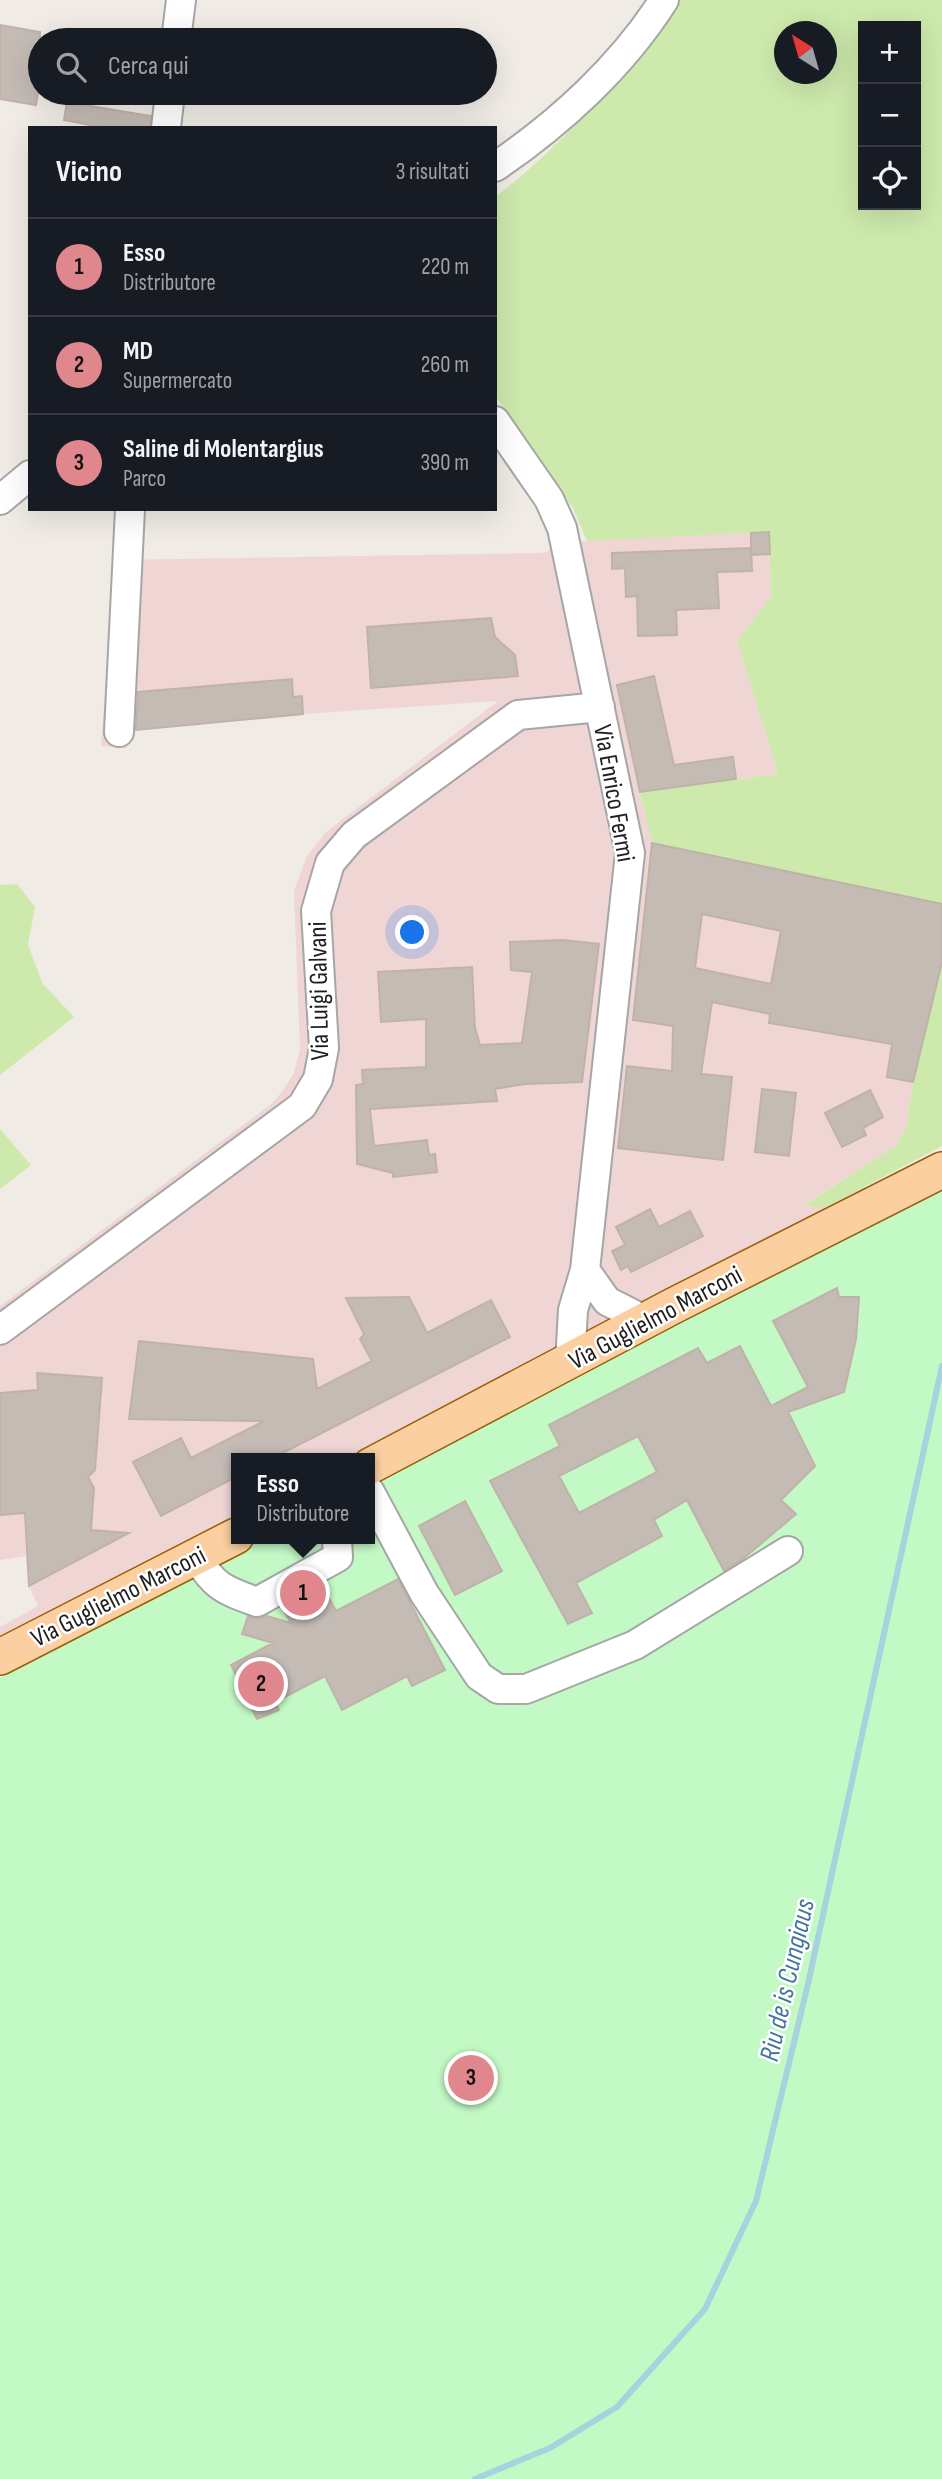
<!DOCTYPE html>
<html lang="it">
<meta charset="utf-8">
<style>
:root{--surface:#171b24;--page:#242831;--text:#f1f3f6;--muted:#9ea1a6;--line:#363941;--accent:#e0878d}
body{margin:0;font-family:"Sofia Sans Condensed",sans-serif;background:var(--page);color:var(--text)}
.controls{position:absolute;right:21px;top:21px;display:grid;overflow:hidden;border-radius:0px;box-shadow:0 7px 28px #0002}
.controls button{width:63px;height:63px;display:grid;place-items:center;padding:0;border:0;border-bottom:2px solid var(--line);background:var(--surface);color:var(--text);font:35px sans-serif}
.compass{position:absolute;left:774px;top:21px;width:63px;height:63px;border-radius:50%;background:var(--surface);box-shadow:0 7px 28px #0002;rotate:323deg}
.you{position:absolute;left:413px;top:933px;width:24px;height:24px;margin:-18px;border:5px solid #fff;border-radius:50%;background:#1a73e8;box-shadow:0 0 0 10px #1a73e833}
.badge{display:grid;place-items:center;width:46px;height:46px;border-radius:50%;background:var(--accent);color:#111;font-size:23px;font-weight:700}
.pin{position:absolute;translate:-50% -50%;border:4px solid #fff;box-shadow:0 2px 7px #0006}
.popup{position:absolute;left:231px;top:1453px;width:144px;height:91px;box-sizing:border-box;display:grid;place-content:center;border-radius:0px;background:var(--surface);filter:drop-shadow(0 2px 5px #0005);font-size:23px;white-space:nowrap;color:var(--muted)}
.popup b{font-size:26px;color:var(--text)}
.popup::after{content:'';position:absolute;left:50%;top:100%;margin-left:-14px;border:14px solid transparent;border-top-color:var(--surface)}
.list{margin:0;padding:0;list-style:none}
h2{display:flex;justify-content:space-between;align-items:center;height:91px;margin:0;padding:0 28px;font-size:30px}
h2 small{font-size:23px;font-weight:400;color:var(--muted)}
.list li{display:grid;grid-template-columns:46px 1fr auto;gap:21px;align-items:center;box-sizing:border-box;height:98px;padding:0 28px;border-top:2px solid var(--line)}
.list b{display:block;font-size:26px;white-space:nowrap}
.list p{margin:0;font-size:23px;white-space:nowrap;color:var(--muted)}
.list em{font-size:23px;font-style:normal;color:var(--muted)}
.icon{flex:none;width:38px;height:38px;fill:none;stroke:currentColor;stroke-width:2;stroke-linecap:round;stroke-linejoin:round}
.map{position:relative;flex:none;width:942px;height:2479px;overflow:hidden}
.search{position:absolute;background:var(--surface);box-shadow:0 7px 28px #0002;left:28px;top:28px;width:469px;height:77px;display:flex;align-items:center;gap:18px;box-sizing:border-box;padding:0 24px;border-radius:38px;color:var(--muted);font-size:26px}
.panel{position:absolute;background:var(--surface);box-shadow:0 7px 28px #0002;left:28px;top:126px;width:469px;height:385px;border-radius:0px}
.map>svg:first-child{display:block}
</style>
<div class="map">
<svg width="942" height="2479" viewBox="0 0 942 2479">
<rect width="100%" height="100%" fill="#f0ece5"/>
<path fill="#f0d5d5" fill-rule="evenodd" d="M769 532 771 597 737 641 778 774 640 792 652 843 942 904V962L913 1082 906 1128 894 1147 805 1204 824 1208 865 1187 877 1221 869 1299 21 1710 0 1670V1627L38 1606 29 1586 27 1556 0 1560V1306L270 1105 281 1093 294 1073 300 1049 294 891 307 856 326 832 498 701 303 714 131 730 127 748 101 746 115 560 541 553 583 541ZM236 1458H370V1539H236Z"/>
<path fill="#cde9ac" fill-rule="evenodd" d="M679 0H942V904L652 843 640 792 778 774 737 641 771 597 769 532 587 541 573 508 495 395V197C562 147 616 80 669 16ZM863 26H916V205H863ZM785 32H827V74H785Z
M17 884 35 907 28 945 43 984 74 1017 0 1075V885Z
M942 962V1146L824 1208 804 1205 894 1147 906 1128 913 1082Z
M0 1129 31 1165 0 1189Z"/>
<path fill="#c3f9c5" d="M942 1189V2479H0V1678L263 1539H370V1478Z"/>
<g fill="none" stroke-linecap="round" stroke-linejoin="round">
<path stroke="#a6d3dd" stroke-width="6" d="M475 2479 550 2448 617 2407 705 2309 756 2201 808 1984 942 1366"/>
</g>
<path fill="#c4bbb5" stroke="#c1b2a8" stroke-width="2" fill-rule="evenodd" d="M0 25 40 32V81L36 105 0 99Z
M67 102 151 116 150 128H106L64 120Z
M769 532 770 554 751 555V533Z
M751 548 752 571 717 572 719 608 676 610 677 635 638 636 637 596 626 597 625 568 612 569V553Z
M491 618 495 637 515 655 518 676 371 688 367 627Z
M654 676 674 765 733 757 736 779 640 792 617 685Z
M292 679 293 697 302 696 303 714 136 730 138 692Z
M652 843 942 904V962L913 1082 887 1077 892 1044 769 1023 770 1014 712 1002 701 1074 732 1077 723 1160 618 1148 627 1066 672 1071 673 1026 633 1020ZM702 914 781 931 771 984 695 968Z
M563 940 599 944 582 1082 525 1084 495 1089 497 1101 370 1109 374 1146 427 1140 429 1155 435 1154 437 1172 393 1177V1173L357 1164 356 1085 363 1084 362 1070 426 1067V1019L381 1022 378 972 472 967 475 1028 480 1045 522 1043 532 972 511 970 510 942Z
M762 1089 796 1093 789 1156 755 1152Z
M870 1090 883 1117 863 1128 866 1135 842 1147 825 1113Z
M650 1209 659 1227 690 1211 703 1236 631 1272 628 1266 621 1270 612 1251 625 1245 616 1227Z
M837 1288 839 1297H859L856 1339 844 1392 788 1412 815 1466 781 1500 796 1514 744 1558 724 1571 687 1500 654 1520 662 1536 576 1583 592 1613 568 1624 490 1481 560 1446 549 1425 698 1348 707 1363 740 1346 771 1406 808 1387 773 1321ZM638 1436 657 1472 579 1513 559 1476Z
M409 1297 427 1333 491 1300 510 1337 273 1458H236V1477L161 1516 133 1462 181 1438 191 1458 264 1421 129 1419 139 1341 313 1359 317 1389 372 1361 360 1339 364 1334 346 1298Z
M37 1373 102 1378 95 1470 88 1477 94 1488 91 1530 129 1533 29 1586 25 1513 0 1515V1393L38 1390Z
M465 1501 502 1571 455 1595 419 1526Z
M398 1579 445 1670 412 1686 407 1676 342 1710 325 1676 275 1702 279 1710 257 1719 231 1665 273 1643 242 1634 248 1616 258 1619 267 1616 291 1623 282 1607 322 1585 336 1611Z"/>
<g fill="none" stroke-linecap="round" stroke-linejoin="round">
<g stroke="#a6a6a6" stroke-width="32">
<path id="minor" d="M176 40 181 0
M166 128 170 93
M495 167C560 123 622 66 664 0
M495 421 549 499 562 528 630 853 585 1270 573 1310 570 1362
M0 500 30 475
M119 732 130 509
M585 1270 607 1301 646 1321
M0 1330 302 1106 318 1079 324 1048 316 911 330 863 354 835 518 715 600 707
M370 1492 424 1593 479 1676 498 1689H526L635 1645 788 1551
M196 1556C214 1587 224 1590 257 1602L338 1557 337 1539"/>
</g>
<g stroke="#986002" stroke-width="38">
<path id="major" d="M370 1466 673 1306 942 1170
M0 1657 236 1536"/>
</g>
<use href="#minor" stroke="#fff" stroke-width="28"/>
<use href="#major" stroke="#fbcfa0" stroke-width="35"/>
</g>
<g text-anchor="middle" stroke-width="5" stroke-linejoin="round" paint-order="stroke">
<g font-size="26" fill="#1f1f1f" stroke="#fff">
<text transform="translate(615 793) rotate(80)" y="9">Via Enrico Fermi</text>
<text transform="translate(318 991) rotate(-91)" y="9">Via Luigi Galvani</text>
<text transform="translate(655 1317) rotate(-28)" y="9">Via Guglielmo Marconi</text>
<text transform="translate(118 1596) rotate(-27)" y="9">Via Guglielmo Marconi</text>
</g>
<g font-size="28" font-style="italic" fill="#46769e" stroke="#fff">
<text transform="translate(786 1980) rotate(-77)" y="10">Riu de is Cungiaus</text>
</g>
</g>
</svg>
<div class="controls">
<button>+</button>
<button>−</button>
<button><svg class="icon" aria-label="locate" viewBox="0 0 24 24"><circle cx="12" cy="12" r="6"/><path d="M12 2v4M12 18v4M2 12h4M18 12h4"/></svg></button>
</div>
<svg class="compass" viewBox="-18 -18 36 36"><path d="M0-13l5 13h-10z" fill="#e53935"/><path d="M0 13l5-13h-10z" fill="#9ea1a6"/></svg>
<div class="you"></div>
<div class="pin badge" style="left:303px;top:1593px">1</div>
<div class="popup"><b>Esso</b>Distributore</div>
<div class="pin badge" style="left:261px;top:1684px">2</div>
<div class="pin badge" style="left:471px;top:2078px">3</div>
<div class="search"><svg class="icon" aria-label="search" viewBox="0 0 24 24"><circle cx="10" cy="10" r="6"/><path d="M15 15l6 6"/></svg>Cerca qui</div>
<section class="panel">
<h2>Vicino<small>3 risultati</small></h2>
<ul class="list">
<li><span class="badge">1</span><div><b>Esso</b><p>Distributore</p></div><em>220 m</em></li>
<li><span class="badge">2</span><div><b>MD</b><p>Supermercato</p></div><em>260 m</em></li>
<li><span class="badge">3</span><div><b>Saline di Molentargius</b><p>Parco</p></div><em>390 m</em></li>
</ul>
</section>
</div>
